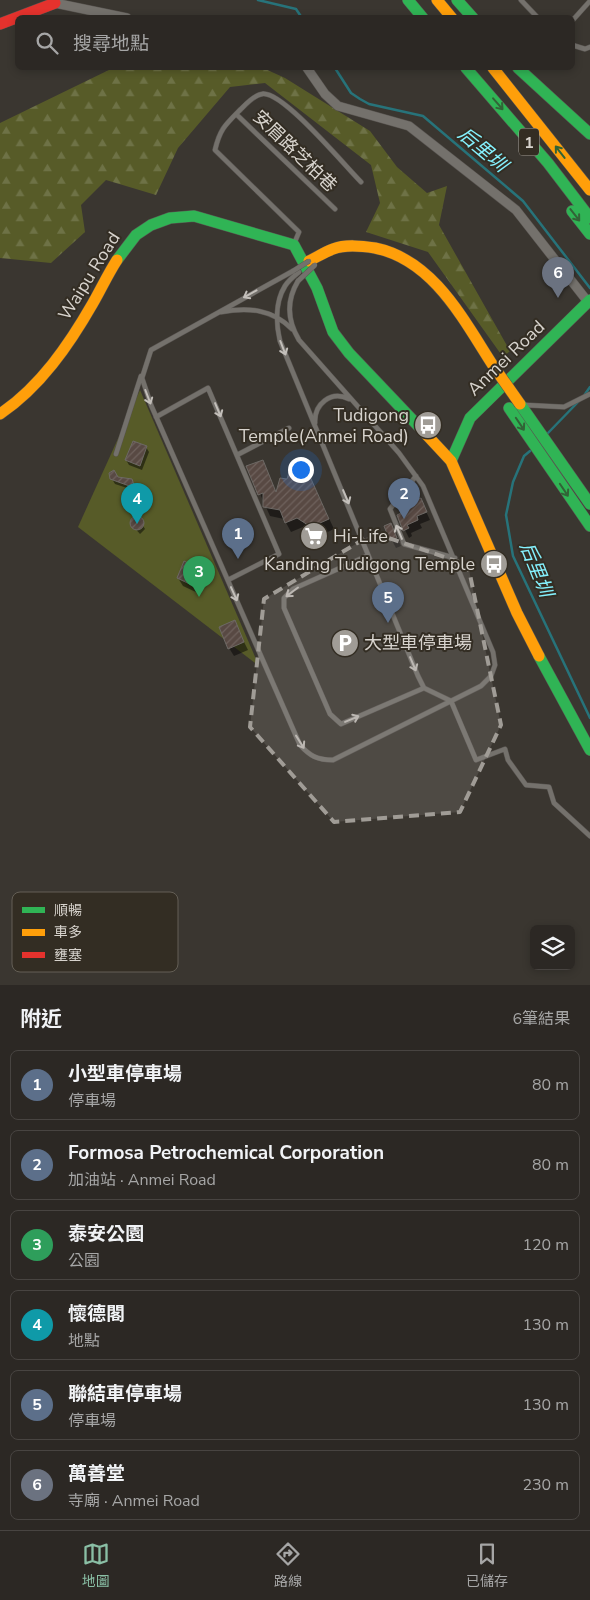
<!DOCTYPE html>
<html lang="zh-TW">
<meta charset="utf-8">
<style>
:root{--surface:#2c2824;--page:#34302c;--text:#f1f3f6;--muted:#a6a6a6;--line:#484441;--accent:#8abfa5}
body{margin:0;font-family:"Nunito Sans","Noto Sans TC",sans-serif;background:var(--page);color:var(--text)}
.controls{position:absolute;right:15px;bottom:15px;display:grid;overflow:hidden;border-radius:8px;box-shadow:0 2px 8px #0003}
.controls button{width:45px;height:45px;display:grid;place-items:center;padding:0;border:0;border-bottom:1px solid var(--line);background:var(--surface);color:var(--text);font:25px sans-serif}
.you{position:absolute;left:300px;top:469px;width:18px;height:18px;margin:-12px;border:4px solid #fff;border-radius:50%;background:#1a73e8;box-shadow:0 0 0 8px #1a73e833}
.badge{display:grid;place-items:center;width:32px;height:32px;border-radius:50%;background:var(--accent);color:#fff;font-size:16px;font-weight:700}
.pin{position:absolute;translate:-50% -41px;filter:drop-shadow(0 1px 2px #0008)}
.pin::after{content:'';position:absolute;top:26px;width:18px;height:15px;background:inherit;clip-path:polygon(0 0,100% 0,50% 100%)}
.list{margin:0;padding:0;list-style:none}
h2{display:flex;justify-content:space-between;align-items:center;height:65px;margin:0;padding:0 20px;font-size:21px}
h2 small{font-size:16px;font-weight:400;color:var(--muted)}
.list li{display:grid;grid-template-columns:32px 1fr auto;gap:15px;align-items:center;box-sizing:border-box;height:70px;margin:0 10px 10px;padding:0 10px;border:1px solid var(--line);border-radius:8px}
.list b{display:block;font-size:19px;white-space:nowrap}
.list p{margin:0;font-size:16px;white-space:nowrap;color:var(--muted)}
.list em{font-size:16px;font-style:normal;color:var(--muted)}
.icon{flex:none;width:28px;height:28px;fill:none;stroke:currentColor;stroke-width:2;stroke-linecap:round;stroke-linejoin:round}
.map{position:relative;flex:none;width:590px;height:985px;overflow:hidden}
.search{position:absolute;background:var(--surface);box-shadow:0 2px 8px #0003;left:15px;right:15px;top:15px;height:55px;display:flex;align-items:center;gap:12px;box-sizing:border-box;padding:0 18px;border-radius:8px;color:var(--muted);font-size:19px}
.sheet{height:545px;background:var(--surface)}
nav{display:flex;justify-content:space-around;align-items:center;box-sizing:border-box;height:70px;border-top:1px solid var(--line);background:var(--surface);font-size:14px;color:var(--muted)}
nav a{display:grid;justify-items:center;gap:2px}
nav .on{color:var(--accent)}
.map>svg:first-child{display:block}
</style>
<div class="map">
<svg width="590" height="985" viewBox="0 0 590 985">
<defs>
<pattern id="forest-firs" width="22" height="20" patternUnits="userSpaceOnUse" patternTransform="scale(1.25)"><rect width="22" height="20" fill="#575b28"/><path d="M5 1l3.5 6h-7zM16 11l3.5 6h-7z" fill="#6e7246"/></pattern>
<pattern id="building-hatch" width="6" height="6" patternUnits="userSpaceOnUse" patternTransform="scale(1.25)"><rect width="6" height="6" fill="#584943"/><path d="M-1 1l2-2M0 6l6-6M5 7l2-2" fill="none" stroke="#6f625d"/></pattern>
</defs>
<rect width="100%" height="100%" fill="#3a3630"/>
<path fill="url(#forest-firs)" d="M113 68H263L285 78 370 131 397 167 427 193 447 186 439 225 510 351 503 357 428 252 366 232 380 203 371 165 265 83 230 87 178 148 156 195 106 180 81 205 85 232 51 263 0 258V123Z"/>
<path fill="#575b28" d="M140 390 259 666 78 527Z"/>
<path fill="#0007" d="M146 447 149 452 142 470 129 465 126 460Z
M262 461 277 493 288 480 308 473 334 529 317 537 303 527 291 532 284 519 270 516 248 467Z
M112 479H118L134 485 136 491 115 484Z
M424 507 430 520 420 524 422 528 411 533 412 536 409 538 398 516Z
M136 518 139 519 145 529 140 534 132 525Z
M391 525 401 546 396 548 385 527Z
M203 571 207 578 200 594 183 586 178 578Z
M234 622 248 650 234 656 229 648Z"/>
<g fill="none" stroke-linecap="round" stroke-linejoin="round">
<path stroke="#27737a" stroke-width="2.5" d="M258 0 296 9 302 18
M335 68 351 93 360 99 369 104 423 116 523 201 590 288
M583 397 590 387
M548 433 579 401
M530 451 524 456 513 482 506 515 513 556 590 718"/>
</g>
<path fill="url(#building-hatch)" stroke="#6d6965" d="M133 441 147 446 140 466 125 460Z
M263 460 276 492 280 478 287 479 291 466 296 468 303 461 329 519 311 527 297 518 285 523 280 510 263 507V493L258 495 246 466Z
M114 470 118 477 132 479 135 488 110 479 109 473Z
M421 498 427 512 417 516 418 520 407 525 409 528 403 531 397 515 401 513 400 510 411 505 410 502Z
M130 523a7 7 0 1 1 14 0a7 7 0 1 1-14 0Z
M391 523 397 538 390 541 384 526Z
M184 561 203 570 196 587 177 578Z
M235 620 244 642 228 649 219 627Z"/>
<g fill="none" stroke-linecap="round" stroke-linejoin="round">
<g stroke="#585450" stroke-width="5.5">
<path id="lane" d="M521 0 538 18
M572 21 590 1
M572 45 585 49 590 47
M236 114 335 209
M294 244 299 232 215 150C220 129 225 125 241 109 246 104 254 95 262 94 282 90 345 166 361 182
M293 271 151 350 142 378 151 405 300 745C310 756 317 760 333 760L481 686 491 676 495 665 493 652 423 486 399 453 299 340C287 320 286 301 298 281
M299 272C294 276 288 281 285 286 275 302 276 324 280 341L418 676 424 688 451 701 476 760 505 749 508 760 526 785 549 787 554 803 590 836
M221 312C248 307 272 309 292 329
M525 405 564 407 590 394
M156 417 208 388 279 554 228 580
M315 423C314 404 331 390 349 399
M116 454 141 376
M237 455 289 428
M416 476 390 509 404 544 455 558
M367 556 293 589 284 598V608L330 714 341 724 424 688"/>
</g>
<g stroke="#585450" stroke-width="10">
<path id="street" d="M55 3 127 18
M307 68 325 94 338 106 409 126 516 210 588 302"/>
</g>
<g stroke="#585450" stroke-width="12">
<path id="fast" d="M408 0 423 18
M457 0 473 18
M466 68 548 163 590 218
M518 68 590 134
M572 211 590 234
M117 260 136 235 151 225 170 218 194 216 294 245 317 288 333 332 349 353 424 432
M520 404 590 504
M509 408 590 526
M451 461 470 418 590 300
M539 656 590 750"/>
</g>
<g stroke="#585450" stroke-width="12">
<path id="slow" d="M437 0 452 18
M493 68 590 190
M309 261C317 257 325 252 333 249 346 244 362 246 375 248 434 260 464 321 494 367
M0 414C40 387 69 345 93 303 101 289 108 274 117 260
M424 432 451 461 517 613 539 656"/>
</g>
<g stroke="#585450" stroke-width="12">
<path id="jam" d="M0 24 55 3 53 0"/>
</g>
<use href="#lane" stroke="#74716c" stroke-width="4.5"/>
<use href="#street" stroke="#74716c" stroke-width="9"/>
<use href="#fast" stroke="#30b455" stroke-width="11"/>
<use href="#slow" stroke="#ff9f0a" stroke-width="11"/>
<use href="#jam" stroke="#e5322d" stroke-width="11"/>
<g stroke="#585450" stroke-width="5.5" stroke-linecap="butt">
<path id="lane-bridge" d="M293 271 309 261
M298 281 315 265"/>
</g>
<g stroke="#585450" stroke-width="12" stroke-linecap="butt">
<path id="slow-bridge" d="M494 367 520 404"/>
</g>
<use href="#lane-bridge" stroke="#74716c" stroke-width="4.5"/>
<use href="#slow-bridge" stroke="#ff9f0a" stroke-width="11"/>
</g>
<defs><path id="oneway-shaft" d="M-6 0H5M1.5-3L5.5 0L1.5 3" fill="none" stroke-width="1.6" stroke-linecap="round" stroke-linejoin="round" transform="scale(1.25)"/></defs>
<g stroke="#326337">
<use href="#oneway-shaft" transform="translate(498 104) rotate(49)"/>
<use href="#oneway-shaft" transform="translate(560 152) rotate(-128)"/>
<use href="#oneway-shaft" transform="translate(575 215) rotate(52)"/>
<use href="#oneway-shaft" transform="translate(520 424) rotate(56)"/>
<use href="#oneway-shaft" transform="translate(564 490) rotate(56)"/>
</g>
<g stroke="#c3bfba">
<use href="#oneway-shaft" transform="translate(250 294) rotate(151)"/>
<use href="#oneway-shaft" transform="translate(283 348) rotate(69)"/>
<use href="#oneway-shaft" transform="translate(148 397) rotate(69)"/>
<use href="#oneway-shaft" transform="translate(218 410) rotate(67)"/>
<use href="#oneway-shaft" transform="translate(346 497) rotate(67)"/>
<use href="#oneway-shaft" transform="translate(399 532) rotate(-113)"/>
<use href="#oneway-shaft" transform="translate(292 592) rotate(143)"/>
<use href="#oneway-shaft" transform="translate(234 594) rotate(66)"/>
<use href="#oneway-shaft" transform="translate(413 664) rotate(67)"/>
<use href="#oneway-shaft" transform="translate(352 719) rotate(-23)"/>
<use href="#oneway-shaft" transform="translate(300 742) rotate(58)"/>
</g>
<path fill="#a09c96" fill-opacity="0.2" stroke="#a09c96" stroke-width="4" stroke-dasharray="10 6" stroke-linejoin="round" d="M374 533 468 565 501 725 460 812 334 822 250 727 264 599Z"/>
<defs>
<g id="bus-disc" transform="scale(1.4375)"><circle r="9.5" fill="#a09c96" stroke="#332d23"/><path d="M-5-6H5V4H4V6H2V4H-2V6H-4V4H-5ZM-3.5-4V0h7V-4ZM-3.5 1.2v1.5H-2V1.2ZM2 1.2v1.5H3.5V1.2Z" fill="#fff"/></g>
<g id="supermarket-disc" transform="scale(1.4375)"><circle r="9.5" fill="#a09c96" stroke="#332d23"/><path d="M-6-5.5h2.5l.6 2H6L4.5 2H-2.5L-4.4-4H-6ZM-1.5 3.2a1.3 1.3 0 1 0 .1 0ZM3 3.2a1.3 1.3 0 1 0 .1 0Z" fill="#fff"/></g>
<g id="parking-disc" transform="scale(1.4375)"><circle r="9.5" fill="#a09c96" stroke="#332d23"/><path d="M-3.5-5.5H1a3.5 3.5 0 0 1 0 7H-1V5.5H-3.5ZM-1-3.4V-.6H.8a1.4 1.4 0 0 0 0-2.8Z" fill="#fff"/></g>
</defs>
<g fill-rule="evenodd">
<use href="#bus-disc" x="428" y="425"/>
<use href="#supermarket-disc" x="314" y="536"/>
<use href="#bus-disc" x="494" y="564"/>
<use href="#parking-disc" x="345" y="643"/>
</g>
<g text-anchor="middle" stroke-width="4" stroke-linejoin="round" paint-order="stroke">
<rect fill="#332d23" stroke="#a6a19a" stroke-width="1" x="519" y="128.5" width="20" height="27" rx="4"/>
<g font-size="16" font-weight="bold" fill="#d7d3cd">
<text x="529" y="148">1</text>
</g>
<g font-size="18" fill="#d7d3cd" stroke="#332d23">
<text transform="translate(295 151) rotate(44)" y="6">安眉路芝柏巷</text>
<text transform="translate(89 276) rotate(-58)" y="6">Waipu Road</text>
<text transform="translate(506 358) rotate(-44)" y="6">Anmei Road</text>
</g>
<g font-size="18" fill="#d7d3cd" stroke="#332d23" text-anchor="end">
<text x="409" y="421">Tudigong<tspan x="409" dy="21">Temple(Anmei Road)</tspan></text>
<text x="333" y="542" text-anchor="start">Hi-Life</text>
<text x="475" y="570">Kanding Tudigong Temple</text>
<text x="364" y="649" text-anchor="start">大型車停車場</text>
</g>
<g font-size="19" font-style="italic" fill="#85f2ff" stroke="#332d23">
<text transform="translate(483 149) rotate(40)" y="7">后里圳</text>
<text transform="translate(537 569) rotate(68)" y="7">后里圳</text>
</g>
</g>
<rect x="12" y="892" width="166" height="80" rx="8" fill="#332d23" stroke="#645f56" stroke-width="1"/>
<rect x="22" y="907" width="23" height="6" fill="#30b455"/>
<rect x="22" y="929" width="23" height="7" fill="#ff9f0a"/>
<rect x="22" y="952" width="23" height="6" fill="#e5322d"/>
<g font-size="14" fill="#d7d3cd">
<text x="54" y="915">順暢</text>
<text x="54" y="937">車多</text>
<text x="54" y="960">壅塞</text>
</g>
</svg>
<div class="controls">
<button><svg class="icon" aria-label="layers" viewBox="0 0 24 24"><path d="M12 4l9 5-9 5-9-5zM3 14l9 5 9-5"/></svg></button>
</div>
<div class="you"></div>
<div class="pin badge" style="left:238px;top:559px;background:#5c6f8a">1</div>
<div class="pin badge" style="left:404px;top:519px;background:#5c6f8a">2</div>
<div class="pin badge" style="left:199px;top:597px;background:#2e9e5b">3</div>
<div class="pin badge" style="left:137px;top:524px;background:#0f9aa8">4</div>
<div class="pin badge" style="left:388px;top:623px;background:#5c6f8a">5</div>
<div class="pin badge" style="left:558px;top:298px;background:#6b7280">6</div>
<div class="search"><svg class="icon" aria-label="search" viewBox="0 0 24 24"><circle cx="10" cy="10" r="6"/><path d="M15 15l6 6"/></svg>搜尋地點</div>
</div>
<section class="sheet">
<h2>附近<small>6筆結果</small></h2>
<ul class="list">
<li><span class="badge" style="background:#5c6f8a">1</span><div><b>小型車停車場</b><p>停車場</p></div><em>80 m</em></li>
<li><span class="badge" style="background:#5c6f8a">2</span><div><b>Formosa Petrochemical Corporation</b><p>加油站 · Anmei Road</p></div><em>80 m</em></li>
<li><span class="badge" style="background:#2e9e5b">3</span><div><b>泰安公園</b><p>公園</p></div><em>120 m</em></li>
<li><span class="badge" style="background:#0f9aa8">4</span><div><b>懷德閣</b><p>地點</p></div><em>130 m</em></li>
<li><span class="badge" style="background:#5c6f8a">5</span><div><b>聯結車停車場</b><p>停車場</p></div><em>130 m</em></li>
<li><span class="badge" style="background:#6b7280">6</span><div><b>萬善堂</b><p>寺廟 · Anmei Road</p></div><em>230 m</em></li>
</ul>
</section>
<nav>
<a class="on"><svg class="icon" aria-label="map" viewBox="0 0 24 24"><path d="M3 6l6-2 6 2 6-2v14l-6 2-6-2-6 2zM9 4v14M15 6v14"/></svg>地圖</a>
<a><svg class="icon" aria-label="directions" viewBox="0 0 24 24"><path d="M12 3l9 9-9 9-9-9zM9 14v-3h6M13 9l2 2-2 2"/></svg>路線</a>
<a><svg class="icon" aria-label="saved" viewBox="0 0 24 24"><path d="M7 4h10v16l-5-4-5 4z"/></svg>已儲存</a>
</nav>
